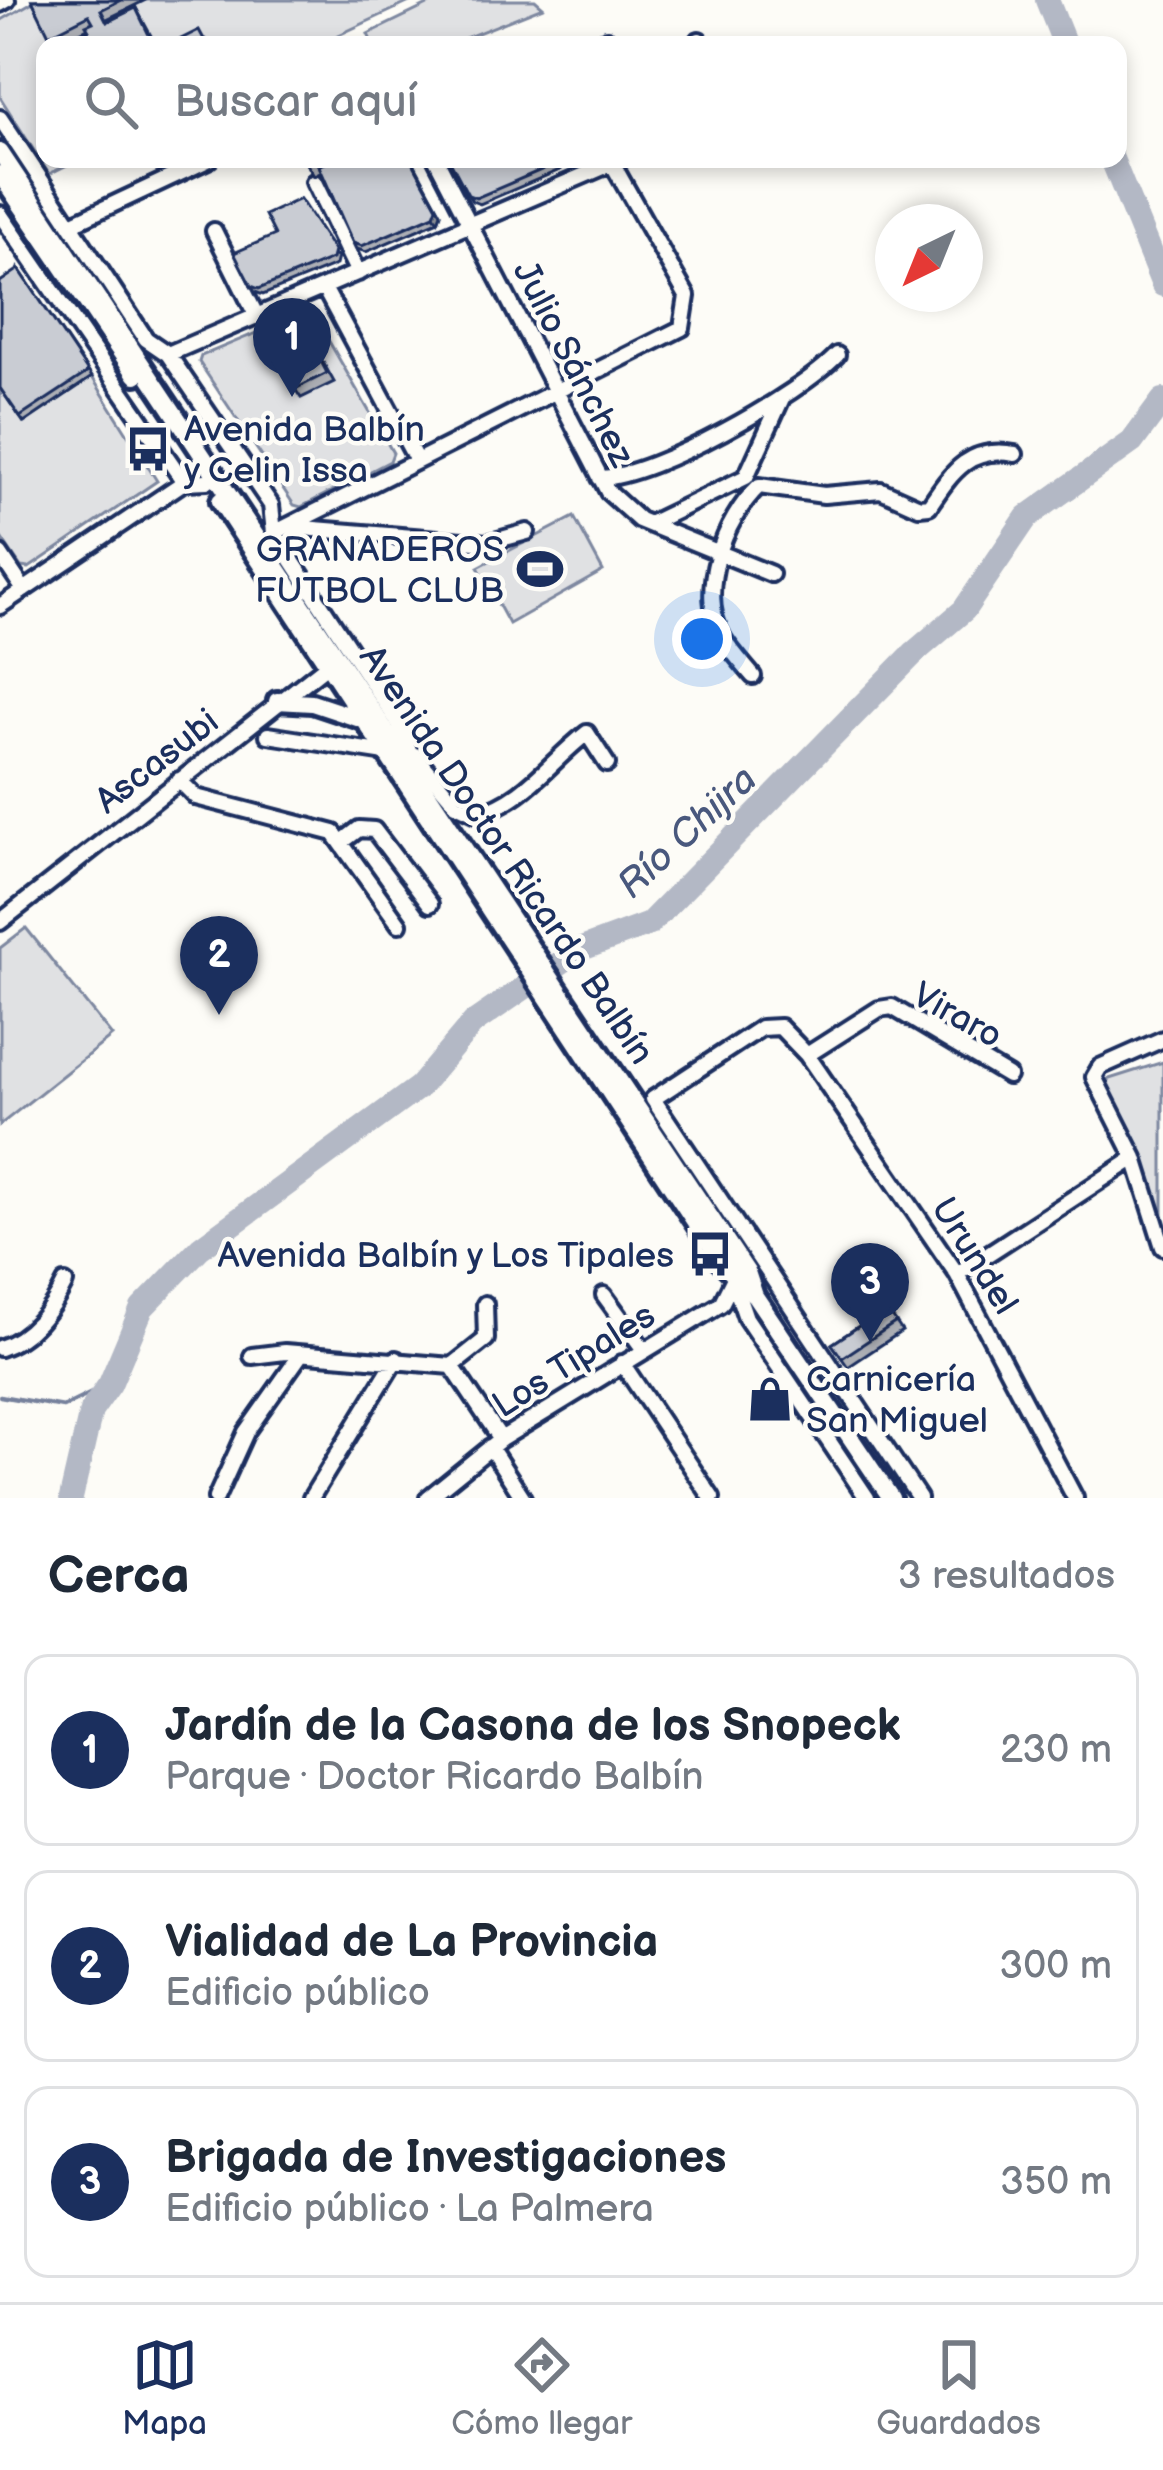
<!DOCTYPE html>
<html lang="es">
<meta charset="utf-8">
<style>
:root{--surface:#fff;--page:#f6f6f7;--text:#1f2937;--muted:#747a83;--line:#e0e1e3;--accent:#1b2f5e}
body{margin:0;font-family:"Balsamiq Sans",sans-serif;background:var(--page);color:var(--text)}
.compass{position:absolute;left:875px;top:204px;width:108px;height:108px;border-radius:50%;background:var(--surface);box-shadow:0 6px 18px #0003;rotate:223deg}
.you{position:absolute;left:702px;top:639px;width:42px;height:42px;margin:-30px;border:9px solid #fff;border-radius:50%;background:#1a73e8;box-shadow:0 0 0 18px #1a73e833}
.badge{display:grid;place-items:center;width:78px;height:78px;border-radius:50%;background:var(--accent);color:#fff;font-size:39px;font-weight:700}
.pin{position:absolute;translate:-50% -99px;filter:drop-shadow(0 3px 6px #0008)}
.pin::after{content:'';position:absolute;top:63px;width:42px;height:36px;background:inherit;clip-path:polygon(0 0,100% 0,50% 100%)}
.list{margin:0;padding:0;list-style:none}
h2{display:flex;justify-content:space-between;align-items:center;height:156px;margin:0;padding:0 48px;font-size:51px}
h2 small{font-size:39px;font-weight:400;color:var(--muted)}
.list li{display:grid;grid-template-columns:78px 1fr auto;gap:36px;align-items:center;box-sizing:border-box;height:192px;margin:0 24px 24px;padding:0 24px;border:3px solid var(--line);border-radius:24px}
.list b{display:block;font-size:45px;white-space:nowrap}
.list p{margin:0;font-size:39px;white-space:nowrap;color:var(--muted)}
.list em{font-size:39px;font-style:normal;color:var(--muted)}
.icon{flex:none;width:66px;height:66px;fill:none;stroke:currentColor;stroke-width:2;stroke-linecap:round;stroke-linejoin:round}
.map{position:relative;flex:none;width:1163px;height:1498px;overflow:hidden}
.search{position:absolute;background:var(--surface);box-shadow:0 6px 18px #0003;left:36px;right:36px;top:36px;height:132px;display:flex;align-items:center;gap:30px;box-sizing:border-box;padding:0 42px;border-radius:24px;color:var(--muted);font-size:45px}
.sheet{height:804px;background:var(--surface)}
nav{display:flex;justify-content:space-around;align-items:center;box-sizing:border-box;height:168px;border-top:3px solid var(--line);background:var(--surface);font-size:33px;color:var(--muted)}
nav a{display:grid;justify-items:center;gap:6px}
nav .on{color:var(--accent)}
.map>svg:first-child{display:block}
</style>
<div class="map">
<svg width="1163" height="1498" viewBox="0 0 1163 1498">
<rect width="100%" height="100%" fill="#fdfcf7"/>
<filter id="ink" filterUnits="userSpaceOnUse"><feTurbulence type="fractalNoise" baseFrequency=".00833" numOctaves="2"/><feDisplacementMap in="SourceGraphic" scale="24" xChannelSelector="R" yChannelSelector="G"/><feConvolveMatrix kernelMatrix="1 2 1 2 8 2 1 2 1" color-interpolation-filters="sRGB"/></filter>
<g filter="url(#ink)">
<path fill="#e0e1e3" stroke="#7e88a0" stroke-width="3" d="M36 0H414L317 45H208L205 39 193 45H45V159H79L49 174 0 97V21Z
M438 0H535L543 7 448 45H373L368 34Z
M311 310 393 453 390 461 301 507 294 505 199 362 201 356Z
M92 377 157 481 29 568 21 567 0 536V388L24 423Z
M574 517 603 571 509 624 478 567Z
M26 928 112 1036 0 1125V948Z
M1163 1062V1248L1103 1081Z"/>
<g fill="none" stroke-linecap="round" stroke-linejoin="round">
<path stroke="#76819c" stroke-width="4.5" d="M0 1396 63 1407 110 1384"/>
<path stroke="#b3b8c5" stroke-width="24" d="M1047 0 1065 45
M1112 159 1163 285
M71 1498 91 1411 110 1384 142 1308 200 1248 419 1087 473 1023 579 950 649 924 915 652 964 610 1027 517 1132 442 1163 400"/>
<g stroke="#1b2f5e" stroke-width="22">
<path id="minor" d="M0 4 7 0
M699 40 700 45
M594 45 607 39
M0 118 146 339 168 354 271 505 274 533 401 727 418 776
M436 159 608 492 639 520 771 574
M314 182 358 273
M0 214 184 482
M71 224 210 159
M214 231 257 317
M324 288 417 461
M168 354 622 159
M600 478C654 477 799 395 837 355
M649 524 746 477 782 398
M290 527 487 543 527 532
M274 533 682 328 687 296 612 163
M0 554 24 590
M0 606 184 482 207 481
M753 676C743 664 731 651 723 638 696 592 724 519 759 486L824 495 881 490 919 507 929 506C953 470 970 446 1015 454
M268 735 386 753
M415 755 456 804 477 814C526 800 548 763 587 733L607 764
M179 780 196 797 334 833 399 924
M342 842 359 829 374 830 430 904
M0 922 336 658
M1163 1039 1100 1067 1094 1077 1135 1158 1163 1247
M807 1055 957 1274 1075 1498
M957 1274 1135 1158
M733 1280 746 1318 867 1498
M604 1295 644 1350
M0 1348C29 1339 52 1310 65 1283
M252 1356 285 1352 452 1366 486 1339 485 1304
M622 1363 712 1498
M452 1366 501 1439
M490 1447 523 1498
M216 1498 246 1432 301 1354
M311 1498 396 1359
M428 1498 501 1439 721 1304 733 1280 743 1274
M919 1498 653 1099 761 1028 780 1027 807 1055 879 1009 892 1007 1008 1076"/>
</g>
<g stroke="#1b2f5e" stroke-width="26">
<path id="major" d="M0 152 747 1272 755 1296 891 1498
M0 174 136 375
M220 501 720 1260 754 1295
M277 701 312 703 363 720"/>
</g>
<use href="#minor" stroke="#fdfcf7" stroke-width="14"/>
<use href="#major" stroke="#fdfcf7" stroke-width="16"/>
</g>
<path fill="#adafb5" stroke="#1b2f5e" stroke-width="3" d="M32 0H146L107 19 108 21 136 8 156 45H73L89 30 88 28 55 44Z
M304 159H412L441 213 438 221 366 252 357 249 322 172 314 176Z
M449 159H561L562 162 560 170 480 204 472 201 468 195Z
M275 235 338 257 336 265 263 295 255 292 251 286Z
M19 269 92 377 24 423 0 388Z
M304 328 334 382 301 398 295 389Z
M886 1308 902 1331 848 1367 832 1344Z"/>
<path fill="#8d8f94" stroke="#1b2f5e" stroke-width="3" d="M411 159 441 213 438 221 434 215Z"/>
<path fill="#c9ccd3" stroke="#1b2f5e" stroke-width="3" d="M32 0H121L101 10 107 22 136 8 151 39 140 45H73L70 40 89 30 86 25 93 22 89 15 49 35Z
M199 30 207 45H169Z
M334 159H411L437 207 434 215 362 246 353 243 319 166Z
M449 159H557L555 164 476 198 468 195Z
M300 199 334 251 332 259 259 289 251 286 234 253 275 235 265 215Z
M19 269 88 372 20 417 0 388V282Z
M304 328 327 373 295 389 272 344Z
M886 1308 896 1322 842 1358 832 1344Z"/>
</g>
<defs>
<g id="bus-bare" transform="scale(3.6)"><path d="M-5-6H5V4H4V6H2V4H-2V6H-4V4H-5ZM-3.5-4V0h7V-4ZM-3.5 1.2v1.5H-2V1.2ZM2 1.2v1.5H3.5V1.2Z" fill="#1b2f5e" stroke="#fdfcf7" stroke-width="2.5" paint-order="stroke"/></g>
<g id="stadium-bare" transform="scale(3.6)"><path d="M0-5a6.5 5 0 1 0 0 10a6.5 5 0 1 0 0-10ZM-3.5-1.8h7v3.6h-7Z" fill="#1b2f5e" stroke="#fdfcf7" stroke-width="2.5" paint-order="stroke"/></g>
<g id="shop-bare" transform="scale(3.6)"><path d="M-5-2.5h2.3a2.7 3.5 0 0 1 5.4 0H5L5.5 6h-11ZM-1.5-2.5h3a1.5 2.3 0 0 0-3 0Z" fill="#1b2f5e" stroke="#fdfcf7" stroke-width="2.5" paint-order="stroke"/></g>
</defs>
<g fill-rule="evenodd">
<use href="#bus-bare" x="148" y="449"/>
<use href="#stadium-bare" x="540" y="569"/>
<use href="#bus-bare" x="710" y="1254"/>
<use href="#shop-bare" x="770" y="1399"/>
</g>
<g text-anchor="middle" stroke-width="9" stroke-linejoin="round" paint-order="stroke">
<g font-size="36" fill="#1b2f5e" stroke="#fdfcf7">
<text transform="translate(575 363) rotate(63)" y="13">Julio Sánchez</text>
<text transform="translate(156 760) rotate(-38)" y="13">Ascasubi</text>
<text transform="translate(508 854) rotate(56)" y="13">Avenida Doctor Ricardo Balbín</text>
<text transform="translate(958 1014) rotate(29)" y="13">Viraro</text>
<text transform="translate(976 1255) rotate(58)" y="13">Urundel</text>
<text transform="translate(573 1359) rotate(-32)" y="13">Los Tipales</text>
</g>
<g font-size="36" fill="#1b2f5e" stroke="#fdfcf7" text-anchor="start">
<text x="184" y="441">Avenida Balbín<tspan x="184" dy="41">y Celin Issa</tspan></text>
<text x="504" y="561" text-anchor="end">GRANADEROS<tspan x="504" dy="41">FUTBOL CLUB</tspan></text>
<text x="674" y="1267" text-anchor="end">Avenida Balbín y Los Tipales</text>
<text x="806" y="1391">Carnicería<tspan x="806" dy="41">San Miguel</tspan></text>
</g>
<g font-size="39" font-style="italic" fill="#49587d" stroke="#fdfcf7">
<text transform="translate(686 831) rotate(-43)" y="14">Río Chijra</text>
</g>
</g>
</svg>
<svg class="compass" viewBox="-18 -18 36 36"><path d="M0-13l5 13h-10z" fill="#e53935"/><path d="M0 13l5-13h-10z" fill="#747a83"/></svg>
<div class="you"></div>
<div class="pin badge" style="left:292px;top:397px">1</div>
<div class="pin badge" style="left:219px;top:1015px">2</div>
<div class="pin badge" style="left:870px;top:1342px">3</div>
<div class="search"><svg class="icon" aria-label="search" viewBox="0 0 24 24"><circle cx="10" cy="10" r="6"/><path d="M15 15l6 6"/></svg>Buscar aquí</div>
</div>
<section class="sheet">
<h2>Cerca<small>3 resultados</small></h2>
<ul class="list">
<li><span class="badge">1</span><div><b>Jardín de la Casona de los Snopeck</b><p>Parque · Doctor Ricardo Balbín</p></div><em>230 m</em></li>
<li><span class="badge">2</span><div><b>Vialidad de La Provincia</b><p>Edificio público</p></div><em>300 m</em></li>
<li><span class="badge">3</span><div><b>Brigada de Investigaciones</b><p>Edificio público · La Palmera</p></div><em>350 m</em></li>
</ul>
</section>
<nav>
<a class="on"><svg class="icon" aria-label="map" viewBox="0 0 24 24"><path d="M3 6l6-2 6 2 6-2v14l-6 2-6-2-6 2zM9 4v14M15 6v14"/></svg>Mapa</a>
<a><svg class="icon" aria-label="directions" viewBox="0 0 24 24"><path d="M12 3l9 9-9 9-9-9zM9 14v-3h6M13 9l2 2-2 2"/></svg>Cómo llegar</a>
<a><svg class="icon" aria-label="saved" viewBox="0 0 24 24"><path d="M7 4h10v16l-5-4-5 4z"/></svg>Guardados</a>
</nav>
